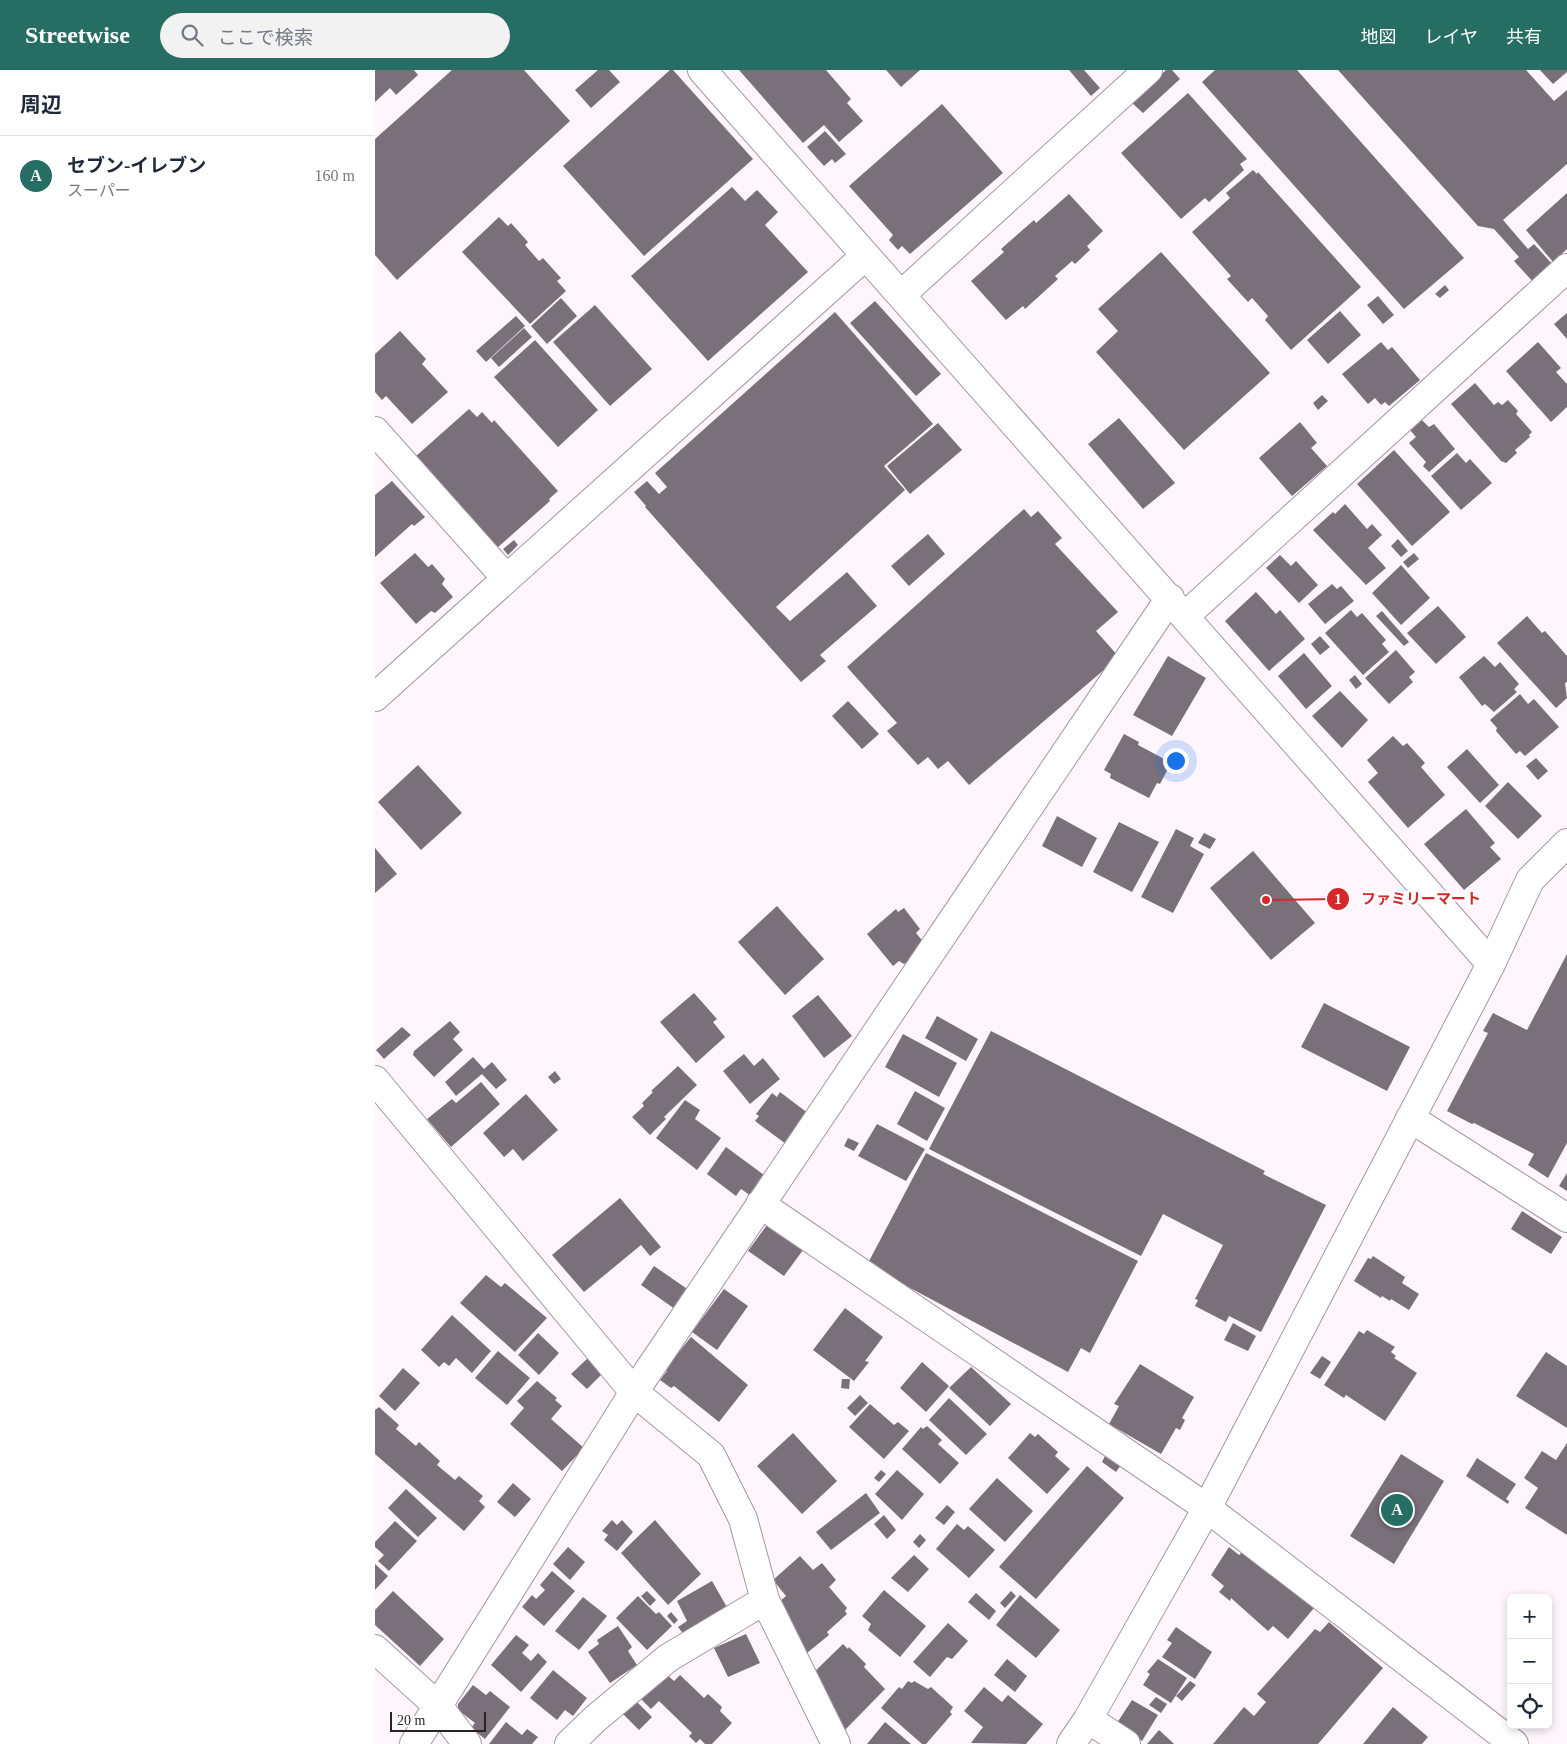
<!DOCTYPE html>
<html lang="ja">
<meta charset="utf-8">
<style>
:root{--surface:#fff;--page:#f2f2f3;--text:#1f2937;--muted:#747a83;--line:#e0e1e3;--accent:#266d64}
body{margin:0;font-family:"Times New Roman","Noto Sans JP",serif;background:var(--page);color:var(--text)}
.controls{position:absolute;right:15px;bottom:15px;display:grid;overflow:hidden;border-radius:8px;box-shadow:0 2px 8px #0003}
.controls button{width:45px;height:45px;display:grid;place-items:center;padding:0;border:0;border-bottom:1px solid var(--line);background:var(--surface);color:var(--text);font:25px sans-serif}
.scale{position:absolute;left:15px;bottom:12px;width:96px;box-sizing:border-box;padding-left:5px;border:2px solid #282327;border-top:0;font-size:14px;line-height:18px;white-space:nowrap;color:#282327;-webkit-text-stroke:4px #fff;paint-order:stroke}
.you{position:absolute;left:800px;top:690px;width:18px;height:18px;margin:-12px;border:4px solid #fff;border-radius:50%;background:#1a73e8;box-shadow:0 0 0 8px #1a73e833}
.badge{display:grid;place-items:center;width:32px;height:32px;border-radius:50%;background:var(--accent);color:#fff;font-size:16px;font-weight:700}
.pin{position:absolute;translate:-50% -50%;border:2px solid #fff;box-shadow:0 1px 5px #0006}
.list{margin:0;padding:0;list-style:none}
h2{display:flex;justify-content:space-between;align-items:center;height:65px;margin:0;padding:0 20px;font-size:21px}
h2 small{font-size:16px;font-weight:400;color:var(--muted)}
.list li{display:grid;grid-template-columns:32px 1fr auto;gap:15px;align-items:center;box-sizing:border-box;height:80px;padding:0 20px;border-top:1px solid var(--line)}
.list b{display:block;font-size:19px;white-space:nowrap}
.list p{margin:0;font-size:16px;white-space:nowrap;color:var(--muted)}
.list em{font-size:16px;font-style:normal;color:var(--muted)}
.icon{flex:none;width:28px;height:28px;fill:none;stroke:currentColor;stroke-width:2;stroke-linecap:round;stroke-linejoin:round}
.map{position:relative;flex:none;width:1192px;height:1674px;overflow:hidden}
header{display:flex;align-items:center;gap:30px;box-sizing:border-box;height:70px;padding:0 25px;background:var(--accent);color:#fff}
header strong{font-size:24px}
nav{display:flex;gap:28px;margin-inline-start:auto;font-size:18px}
.search{width:350px;height:45px;background:var(--page);display:flex;align-items:center;gap:12px;box-sizing:border-box;padding:0 18px;border-radius:28px;color:var(--muted);font-size:19px}
main{display:flex}
aside{flex:1;background:var(--surface)}
.map>svg:first-child{display:block}
</style>
<header>
<strong>Streetwise</strong>
<div class="search"><svg class="icon" aria-label="search" viewBox="0 0 24 24"><circle cx="10" cy="10" r="6"/><path d="M15 15l6 6"/></svg>ここで検索</div>
<nav><a>地図</a><a>レイヤ</a><a>共有</a></nav>
</header>
<main>
<aside>
<h2>周辺<small></small></h2>
<ul class="list">
<li><span class="badge">A</span><div><b>セブン-イレブン</b><p>スーパー</p></div><em>160 m</em></li>
</ul>
</aside>
<div class="map">
<svg width="1192" height="1674" viewBox="0 0 1192 1674">
<rect width="100%" height="100%" fill="#fef5fd"/>
<path fill="#7a7079" d="M0 0H39L43 5 21 25 15 18 0 32Z
M77 0H149L195 51 22 210 0 185V69Z
M223 0H234L245 12 216 38 200 20Z
M295 0H298L378 89 269 186 188 96Z
M364 0H451L476 29 472 33 488 51 464 72 449 55 428 73Z
M511 0H545L526 17Z
M694 0H709L725 18 716 26Z
M791 0H797L805 9 768 43 756 32Z
M840 0H922L1089 188 1029 239 827 12Z
M963 0H1151L1179 31 1192 20V94L1128 150 1153 179 1159 174 1179 196 1159 213 1139 191 1144 187 1119 159 1103 156Z
M1165 0H1192V2L1178 14Z
M813 23 872 89 865 94 869 100 834 132 830 128 806 149 746 83Z
M567 34 628 103 535 184 527 176 523 180 514 170 518 165 474 116Z
M450 61 471 84 460 93 457 89 449 96 432 77Z
M878 100 882 104 883 102 986 217 916 280 890 250 893 246 877 228 873 232 852 209 856 206 817 162 855 128 851 123Z
M357 117 370 131 382 120 403 142 390 155 433 202 333 291 256 206Z
M1192 123V179L1178 192 1151 160Z
M694 124 728 161 712 176 715 180 700 194 697 191 680 206 683 209 650 239 648 236 631 250 596 211 629 182 626 179 659 150 661 153Z
M124 147 133 156 136 153 153 172 150 175 164 191 168 188 186 208 182 211 191 221 155 254 87 182Z
M786 182 895 303 809 380 721 282 743 261 723 239Z
M1070 215 1074 220 1065 228 1060 224Z
M1003 226 1019 245 1008 254 992 235Z
M186 228 202 246 172 274 156 256Z
M500 231 566 304 541 326 475 253Z
M220 235 277 299 235 336 178 272Z
M965 241 986 265 953 294 932 270Z
M460 242 558 354 509 396 530 420 401 537 415 551 472 502 502 536 445 585 451 591 426 612 270 437 271 436 259 422 272 411 284 424 292 417 280 403Z
M1192 243V269L1179 254Z
M141 246 150 256 111 292 101 281Z
M149 258 157 267 124 297 116 288Z
M25 261 51 289 47 294 73 322 37 354 11 326 7 330 0 322V284Z
M160 270 223 340 183 377 119 307Z
M1006 272 1013 280 1017 277 1045 310 1014 336 1010 332 1006 335 1000 328 993 334 967 304Z
M1163 272 1186 298 1181 302 1192 314V337L1176 352 1131 301Z
M1100 313 1119 335 1123 332 1127 335 1133 330 1143 341 1141 344 1157 362 1154 365 1155 367 1140 380 1142 383 1131 393 1126 391 1076 334Z
M947 325 953 331 943 340 938 333Z
M94 339 102 347 107 342 117 353 119 350 183 421 174 429 175 431 122 478 40 387Z
M744 348 800 413 768 439 713 374Z
M1047 350 1054 357 1059 354 1080 379 1054 402 1048 396 1051 392 1034 373 1041 367 1035 360Z
M925 352 942 373 936 378 952 396 917 426 884 388Z
M563 353 587 380 535 424 512 396Z
M1019 380 1075 442 1037 476 982 414Z
M1082 383 1091 393 1095 389 1117 413 1086 440 1056 406Z
M17 411 50 447 39 456 37 454 0 487V425Z
M970 434 992 459 997 454 1007 465 993 478 1011 498 991 515 938 460 958 442 960 444Z
M649 439 656 447 663 441 687 468 680 474 743 542 721 561 744 587 594 715 573 691 563 699 553 687 543 695 512 661 522 653 472 597Z
M553 464 570 484 534 516 516 496Z
M1023 469 1033 481 1026 487 1016 476Z
M139 470 143 475 133 485 128 479Z
M40 483 53 497 57 494 70 509 67 514 78 527 60 543 56 541 41 554 5 513Z
M1039 483 1044 489 1033 498 1028 492Z
M905 485 916 496 921 491 943 515 924 533 891 498Z
M1026 495 1055 528 1026 555 997 523Z
M957 514 962 519 966 516 979 531 950 554 933 534Z
M881 522 901 544 905 540 930 569 894 601 850 551Z
M1063 536 1091 567 1061 594 1032 563Z
M976 540 982 547 987 543 1011 570 1007 574 1014 582 988 605 950 563Z
M1007 541 1034 572 1029 576 1001 546Z
M1152 546 1167 563 1170 561 1192 586V612L1190 613 1192 628 1181 638 1122 573Z
M945 566 955 577 945 585 936 574Z
M1021 580 1040 602 1034 607 1038 612 1014 634 990 608Z
M929 583 957 616 931 639 903 606Z
M793 586 831 608 797 666 758 645Z
M1109 586 1120 597 1125 592 1144 614 1139 619 1142 622 1119 642 1110 634 1107 636 1084 607Z
M980 605 987 614 981 619 974 610Z
M965 621 993 650 967 678 937 646Z
M1145 624 1153 634 1159 629 1184 657 1150 686 1145 681 1141 684 1121 661 1122 658 1115 650Z
M473 631 504 664 487 679 457 646Z
M749 664 764 672 763 675 793 691 791 695 794 697 785 714 782 713 774 728 735 708 736 704 729 700Z
M1018 666 1028 676 1032 673 1050 693 1046 697 1070 725 1033 758 993 712 1003 703 992 690Z
M1092 679 1124 715 1105 733 1072 697Z
M1161 688 1173 701 1163 710 1151 696Z
M43 695 87 743 46 780 3 732Z
M1133 712 1167 746 1143 769 1110 736Z
M1091 739 1120 773 1115 777 1126 789 1089 820 1049 774Z
M682 746 722 768 707 797 667 776Z
M744 752 784 772 757 822 718 802Z
M801 759 819 768 815 776 829 784 798 843 766 827Z
M829 763 841 769 835 779 823 773Z
M0 778 22 804 0 823Z
M878 781 940 853 896 890 835 818Z
M402 836 449 889 410 925 363 872Z
M529 838 545 859 541 863 551 875 529 894 524 891 518 896 492 864 521 839 523 842Z
M1192 884V1073L1173 1108 1153 1095 1159 1084 1099 1053 1097 1054 1072 1041 1113 963 1108 961 1118 943 1152 960Z
M319 923 342 949 338 952 350 967 321 993 285 952Z
M443 925 477 966 449 988 417 946Z
M949 933 1035 977 1012 1021 926 977Z
M562 946 603 969 591 991 550 968Z
M75 951 85 962 78 969 88 980 59 1007 38 985 39 981Z
M27 957 36 965 9 989 1 980Z
M616 961 890 1101 888 1104 951 1135 886 1262 854 1246 851 1252 820 1236 823 1230 820 1229 848 1175 788 1144 766 1186 554 1079Z
M528 964 582 993 564 1027 510 997Z
M369 984 379 996 388 988 405 1009 375 1034 348 1001Z
M98 987 109 999 117 992 132 1010 121 1019 107 1004 81 1026 70 1012Z
M303 996 322 1015 289 1047 291 1049 275 1065 257 1047 269 1036 267 1033 278 1022 276 1021Z
M180 1001 186 1009 179 1014 173 1007Z
M106 1012 125 1034 76 1077 52 1049 77 1029 81 1033Z
M540 1021 570 1038 552 1071 522 1054Z
M405 1022 438 1047 415 1077 380 1051 384 1046 381 1044 397 1023 402 1027Z
M151 1024 183 1060 148 1091 138 1079 129 1087 108 1063Z
M310 1030 325 1040 320 1049 346 1068 322 1100 281 1068Z
M502 1054 550 1079 531 1111 483 1086Z
M473 1068 484 1073 479 1081 469 1076Z
M351 1077 393 1108 376 1126 366 1119 361 1126 332 1104Z
M551 1083 763 1191 715 1283 706 1278 693 1302 492 1195Z
M1192 1103V1121L1184 1116Z
M245 1128 286 1177 275 1186 266 1175 209 1222 177 1185Z
M1147 1141 1187 1167 1176 1184 1136 1159Z
M392 1155 428 1180 409 1206 373 1181Z
M998 1186 1030 1207 1027 1213 1044 1224 1034 1240 1016 1229 1015 1231 1007 1226 1006 1228 979 1211 993 1188 996 1189Z
M279 1196 318 1223 304 1242 266 1215Z
M111 1205 126 1217 130 1213 172 1248 140 1282 85 1233Z
M349 1219 373 1236 342 1280 317 1262Z
M470 1238 508 1267 490 1291 494 1292 479 1311 438 1280Z
M77 1245 116 1281 97 1303 81 1288 74 1296 69 1292 64 1297 46 1280Z
M858 1253 881 1266 873 1281 849 1270Z
M992 1260 1020 1277 1016 1282 1021 1286 1019 1288 1042 1303 1010 1351 971 1325 969 1328 949 1315 984 1261 989 1264Z
M163 1263 184 1283 164 1305 143 1285Z
M316 1267 373 1315 344 1352 299 1316 296 1318 285 1310 292 1301 290 1299Z
M123 1281 155 1308 132 1335 100 1308Z
M1171 1282 1192 1296V1358L1141 1326Z
M215 1286 230 1301 212 1319 196 1304Z
M947 1286 956 1292 945 1309 935 1303Z
M547 1292 574 1316 551 1342 525 1318Z
M765 1294 819 1327 807 1348 810 1350 805 1360 801 1358 786 1384 734 1354 744 1336 739 1334Z
M596 1297 636 1334 615 1356 574 1318Z
M28 1298 45 1313 20 1341 4 1326Z
M467 1309H475L474 1319 466 1318Z
M162 1311 182 1328 180 1330 187 1336 176 1349 209 1378 187 1401 135 1354 149 1338 142 1331Z
M485 1325 493 1333 480 1346 472 1338Z
M574 1328 612 1364 591 1385 554 1350Z
M495 1334 519 1355 523 1352 534 1361 509 1389 474 1357Z
M4 1337 24 1355 21 1359 41 1376 44 1372 65 1391 62 1395 80 1410 84 1406 108 1426 104 1431 110 1437 89 1461 0 1384V1340Z
M552 1356 567 1370 563 1374 584 1393 565 1414 527 1379 546 1357 548 1359Z
M418 1363 462 1411 427 1444 382 1396Z
M655 1363 660 1367 663 1364 683 1382 680 1386 695 1399 672 1424 633 1388Z
M1192 1373V1465L1150 1438 1163 1418 1149 1408 1167 1381 1181 1390Z
M731 1384 746 1395 741 1402 727 1392Z
M1026 1384 1069 1411 1019 1494 975 1466Z
M1102 1388 1141 1414 1131 1429 1134 1431 1133 1434 1091 1406Z
M712 1396 749 1428 661 1529 624 1497Z
M506 1400 511 1404 504 1412 499 1408Z
M522 1400 549 1424 527 1450 500 1424Z
M622 1408 658 1441 630 1472 594 1439Z
M138 1413 156 1429 140 1447 122 1432Z
M31 1419 62 1448 43 1467 13 1438Z
M491 1423 505 1443 456 1480 441 1462Z
M572 1435 580 1442 569 1455 560 1448Z
M509 1445 521 1460 512 1469 499 1454Z
M237 1450 242 1455 247 1450 258 1462 242 1481 229 1470 233 1465 227 1461Z
M280 1450 326 1504 293 1535 246 1483Z
M20 1451 42 1471 14 1501 3 1491 9 1485 0 1477V1472Z
M582 1454 589 1460 593 1456 620 1480 594 1508 561 1479Z
M545 1464 551 1470 544 1478 538 1472Z
M193 1477 210 1492 195 1510 178 1494Z
M854 1477 864 1485 867 1482 939 1538 913 1569 898 1556 893 1561 856 1528 855 1531 844 1522 849 1516 836 1505Z
M539 1485 554 1499 533 1522 516 1508Z
M425 1486 438 1500 447 1493 461 1510 454 1517 472 1538 470 1541 472 1544 452 1562 454 1565 432 1583 416 1564 404 1532 411 1526 398 1510Z
M0 1494 13 1506 0 1520Z
M177 1501 200 1521 169 1556 147 1537 157 1525 161 1529 170 1520 165 1515Z
M337 1511 353 1539 310 1566 303 1557 312 1551 302 1531Z
M509 1520 551 1556 525 1587 493 1560 496 1554 487 1546Z
M18 1521 69 1569 45 1596 0 1555V1540Z
M272 1521 281 1530 275 1536 266 1526Z
M636 1521 641 1526 630 1538 625 1533Z
M601 1523 621 1541 614 1550 593 1532Z
M645 1525 685 1560 661 1588 621 1555Z
M263 1526 281 1544 284 1542 297 1556 272 1580 241 1548Z
M208 1527 232 1546 204 1580 180 1561Z
M296 1542 303 1550 299 1554 292 1546Z
M954 1552 1008 1598 943 1674H838L869 1637 879 1646 891 1632 882 1624 940 1559 945 1562Z
M573 1553 593 1571 577 1589 572 1587 555 1607 538 1592Z
M243 1556 257 1577 253 1581 262 1595 235 1613 213 1582 224 1574 222 1570Z
M801 1557 837 1582 820 1609 787 1587 797 1573 792 1570Z
M371 1564 385 1593 353 1607 339 1578Z
M141 1565 154 1575 147 1583 156 1591 163 1583 172 1592 146 1622 116 1595Z
M468 1574 473 1579 474 1577 491 1594 489 1597 510 1619 470 1660 451 1640 457 1634 433 1608Z
M632 1589 652 1606 640 1622 619 1605Z
M783 1589 812 1608 796 1633 768 1615 775 1604 772 1602Z
M178 1600 212 1628 198 1646 190 1640 182 1650 155 1628Z
M290 1603 299 1611 305 1605 329 1628 333 1624 347 1637 345 1641 357 1653 337 1674H330L325 1669 321 1673 314 1666 317 1663 284 1631 276 1639 265 1628Z
M533 1611 537 1613 539 1611 553 1619 556 1617 578 1637 575 1642 577 1644 551 1674H547L506 1638 524 1617 527 1619Z
M815 1611 821 1615 807 1631 801 1626Z
M98 1615 111 1625 115 1621 135 1637 110 1669 96 1658 100 1653 83 1640V1634Z
M609 1617 627 1632 633 1625 668 1654 651 1674 596 1673 608 1657 589 1641Z
M257 1627 277 1647 264 1660 244 1640Z
M781 1627 792 1634 786 1643 774 1635Z
M757 1630 783 1645 767 1671 740 1656Z
M1018 1637 1053 1667 1047 1674H988Z
M131 1652 147 1665 152 1659 163 1667 157 1674H114Z
M510 1652 536 1674H492Z
M784 1660 796 1671 799 1674H772Z"/>
<g fill="none" stroke-linecap="round" stroke-linejoin="round">
<g stroke="#a398a1" stroke-width="30">
<path id="minor" d="M327 0 1116 894
M526 225 773 0
M0 361 131 508
M810 546 1192 198
M0 627 489 187
M0 1010 259 1322 336 1385 368 1449 390 1530 461 1674
M1035 1048 1192 1148
M385 1134 832 1438 1139 1674
M0 1579 64 1637 92 1674
M713 1649 751 1674
M39 1674 259 1322 795 528
M194 1674 220 1649 293 1588 390 1530
M696 1674 713 1649 832 1438 1116 894 1155 810 1192 773"/>
</g>
<use href="#minor" stroke="#fff" stroke-width="28"/>
</g>
<path fill="none" stroke="#d62828" stroke-width="2" d="M891 830L963 829"/>
<g fill="#d62828" stroke="#fff" stroke-width="2">
<circle cx="891" cy="830" r="5"/>
<circle cx="963" cy="829" r="12"/>
</g>
<g font-size="15" text-anchor="middle" font-weight="bold" fill="#fff">
<text x="963" y="834">1</text>
</g>
<g font-size="15" text-anchor="middle" font-weight="bold" fill="#d62828" stroke="#fff" stroke-width="5" stroke-linejoin="round" paint-order="stroke">
<text x="1046" y="834">ファミリーマート</text>
</g>
</svg>
<div class="controls">
<button>+</button>
<button>−</button>
<button><svg class="icon" aria-label="locate" viewBox="0 0 24 24"><circle cx="12" cy="12" r="6"/><path d="M12 2v4M12 18v4M2 12h4M18 12h4"/></svg></button>
</div>
<div class="scale">20 m</div>
<div class="you"></div>
<div class="pin badge" style="left:1022px;top:1440px">A</div>
</div>
</main>
